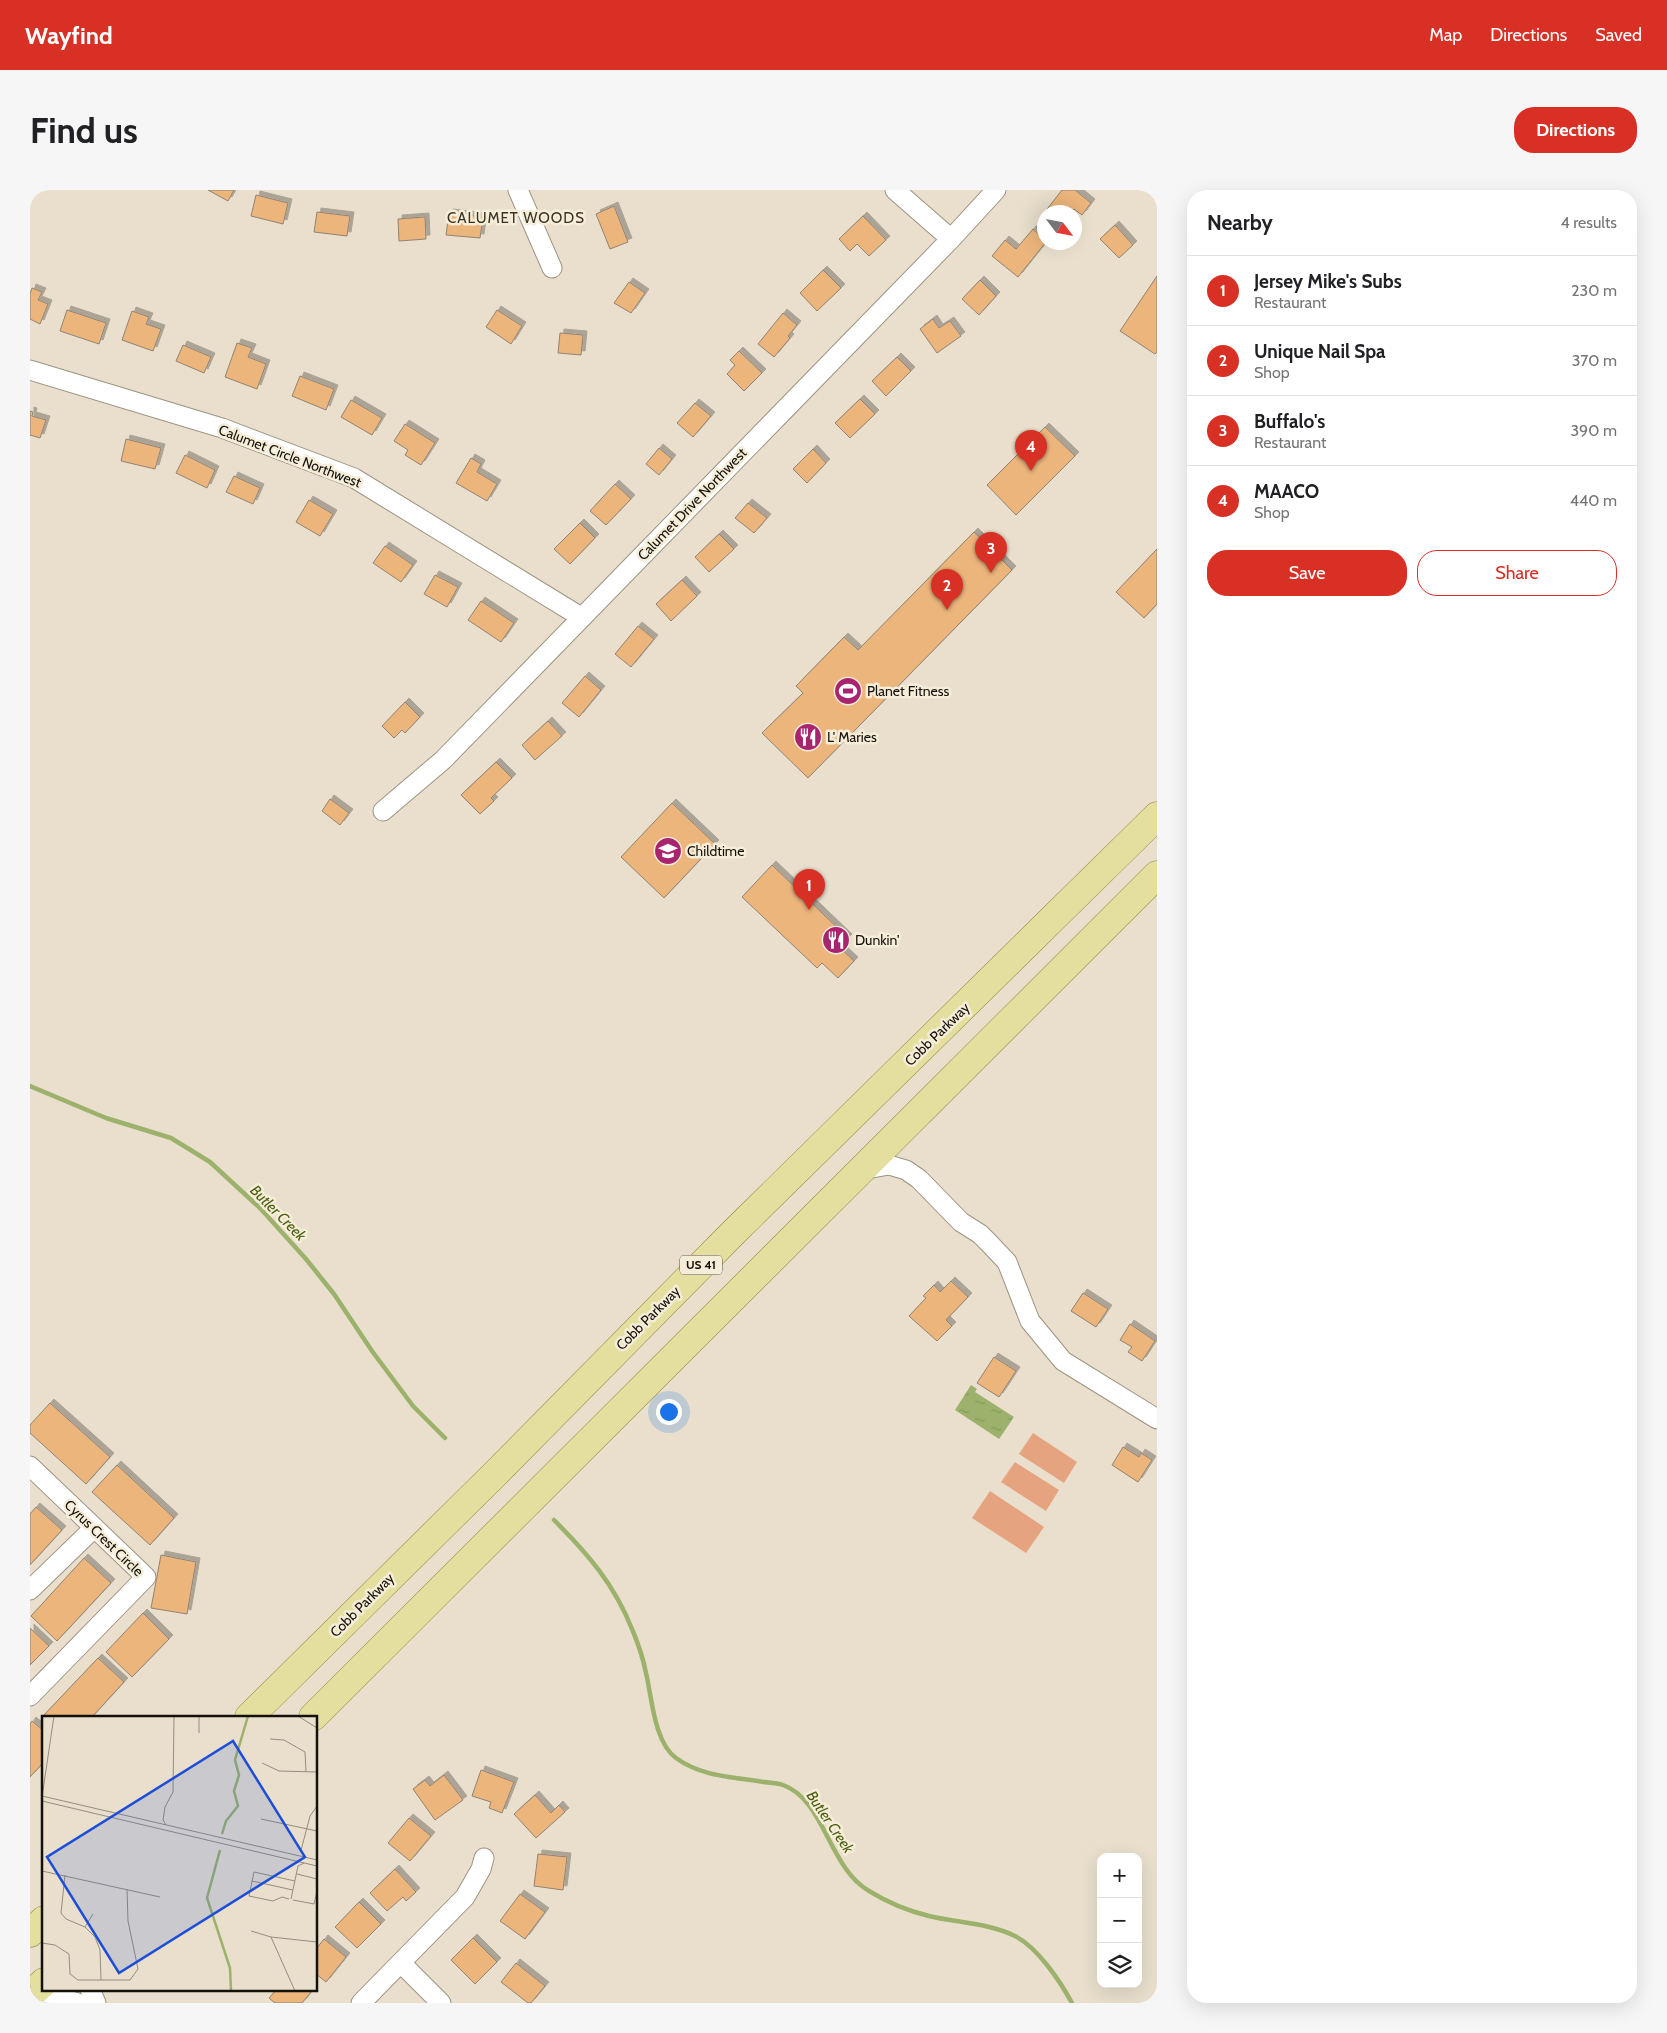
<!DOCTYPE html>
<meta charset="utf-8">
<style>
:root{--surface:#fff;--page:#f6f6f6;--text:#202124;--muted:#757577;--line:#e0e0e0;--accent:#d93025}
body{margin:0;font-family:Cabin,sans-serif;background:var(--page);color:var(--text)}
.controls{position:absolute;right:15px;bottom:15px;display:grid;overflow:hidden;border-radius:10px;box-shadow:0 5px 20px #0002}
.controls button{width:45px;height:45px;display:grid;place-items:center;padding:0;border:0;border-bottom:1px solid var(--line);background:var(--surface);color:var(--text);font:25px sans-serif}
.compass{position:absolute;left:1007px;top:15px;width:45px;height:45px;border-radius:50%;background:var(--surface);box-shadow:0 5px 20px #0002;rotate:122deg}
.you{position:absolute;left:638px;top:1221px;width:18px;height:18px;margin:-12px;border:4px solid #fff;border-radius:50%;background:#1a73e8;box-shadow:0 0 0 8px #1a73e833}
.badge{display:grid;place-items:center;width:32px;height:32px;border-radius:50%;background:var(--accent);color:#fff;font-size:16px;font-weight:700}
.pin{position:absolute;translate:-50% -41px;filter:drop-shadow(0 1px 2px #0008)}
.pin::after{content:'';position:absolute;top:26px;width:18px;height:15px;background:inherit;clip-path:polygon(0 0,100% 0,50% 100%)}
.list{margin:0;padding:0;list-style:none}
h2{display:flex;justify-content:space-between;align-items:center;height:65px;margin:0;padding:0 20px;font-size:21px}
h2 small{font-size:16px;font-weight:400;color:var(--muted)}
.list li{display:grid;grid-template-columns:32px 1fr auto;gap:15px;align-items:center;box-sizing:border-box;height:70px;padding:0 20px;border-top:1px solid var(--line)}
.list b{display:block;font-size:19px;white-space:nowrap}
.list p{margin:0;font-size:16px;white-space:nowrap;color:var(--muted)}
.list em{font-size:16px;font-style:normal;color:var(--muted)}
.actions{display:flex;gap:10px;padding:15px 20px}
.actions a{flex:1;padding:11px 0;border:1px solid var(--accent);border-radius:20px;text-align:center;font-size:18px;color:var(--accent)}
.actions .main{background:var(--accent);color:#fff}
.icon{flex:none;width:28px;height:28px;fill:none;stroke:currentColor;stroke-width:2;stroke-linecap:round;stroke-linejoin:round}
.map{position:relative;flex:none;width:1127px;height:1813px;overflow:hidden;border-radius:20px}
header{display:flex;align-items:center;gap:30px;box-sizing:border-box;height:70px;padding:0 25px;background:var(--accent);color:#fff}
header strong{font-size:24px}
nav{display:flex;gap:28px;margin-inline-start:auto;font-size:18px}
.intro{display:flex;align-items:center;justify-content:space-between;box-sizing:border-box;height:120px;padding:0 30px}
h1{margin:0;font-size:35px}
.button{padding:12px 22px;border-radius:20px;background:var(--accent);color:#fff;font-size:18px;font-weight:700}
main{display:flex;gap:30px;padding:0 30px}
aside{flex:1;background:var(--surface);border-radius:20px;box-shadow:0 5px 20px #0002}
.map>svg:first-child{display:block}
</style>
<header>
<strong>Wayfind</strong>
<nav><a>Map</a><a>Directions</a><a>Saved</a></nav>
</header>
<div class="intro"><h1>Find us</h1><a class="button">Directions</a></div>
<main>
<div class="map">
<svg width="1127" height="1813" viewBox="0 0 1127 1813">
<defs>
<pattern id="water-ripples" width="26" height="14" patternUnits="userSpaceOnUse" patternTransform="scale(1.25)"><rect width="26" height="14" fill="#9cb26c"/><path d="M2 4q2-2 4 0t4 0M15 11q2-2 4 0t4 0" fill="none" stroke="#86985c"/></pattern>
<filter id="shadow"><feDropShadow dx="4" dy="-4" stdDeviation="0" flood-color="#0004"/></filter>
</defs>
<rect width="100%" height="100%" fill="#e9dfcc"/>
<path fill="#e6a380" d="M1003 1243 1047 1272 1034 1293 989 1264Z
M985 1272 1029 1300 1016 1321 971 1292Z
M960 1301 1014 1337 996 1363 942 1328Z"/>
<path fill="url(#water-ripples)" d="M941 1195 947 1199 945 1202 984 1227 969 1249 925 1220Z"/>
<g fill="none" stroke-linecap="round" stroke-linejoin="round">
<path stroke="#9cb26c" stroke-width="4.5" d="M0 896 76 928 141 948 180 972 230 1018 276 1069 304 1104 342 1161 383 1216 415 1248
M524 1330C558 1364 584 1394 602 1439 608 1453 613 1468 616 1483 622 1508 624 1552 646 1568 672 1587 704 1587 734 1592 740 1593 748 1593 753 1595 795 1610 798 1677 839 1701 857 1712 878 1721 899 1726 928 1733 959 1733 985 1746 1008 1758 1030 1791 1042 1813"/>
</g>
<path fill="#ecb57b" stroke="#918374" filter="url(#shadow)" d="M178 0H204L198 11Z
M1032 0H1045L1061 13 1052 25 1044 19 1041 22H1014V24V23Z
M226 5 258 13 253 34 221 26Z
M584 16 598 52 580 59 566 24Z
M287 22 320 26 317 46 284 42Z
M419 23 453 27 450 48 416 45Z
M833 26 856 50 839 66 827 54 820 61 809 49Z
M395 27 396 49 369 51 368 29Z
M1085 35 1103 55 1089 68 1070 49Z
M1003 39 1014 49 1016 52 988 87 962 66 975 50 986 59Z
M793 80 811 98 787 121 770 103Z
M1127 86V162L1125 164 1090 141Z
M950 90 966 106 949 125 932 109Z
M599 92 615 103 601 123 584 113Z
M2 98 12 102 8 110 18 114 10 134 0 129V104Z
M37 120 76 133 69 154 30 141Z
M467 120 492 136 481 154 456 137Z
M102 121 119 127 116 134 131 139 123 161 92 150Z
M753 123 767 135 758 146 760 148 744 167 728 154Z
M903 129 909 138 920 131 931 146 907 163 890 139Z
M530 143 553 145 551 165 528 163Z
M207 153 222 158 218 167 236 174 227 199 195 187Z
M153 155 181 167 174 183 146 171Z
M709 161 732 183 714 201 697 184 705 175 700 170Z
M867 167 881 181 856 206 842 191Z
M270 186 304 199 296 220 262 206Z
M830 209 845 224 820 248 805 233Z
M321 210 352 228 342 245 311 227Z
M665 213 681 226 663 247 647 233Z
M0 221 3 222 2 226 16 230 10 248 0 245Z
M375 234 405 253 391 275 375 265 378 260 364 251Z
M1015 237 1045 266 986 325 957 295Z
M96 249 131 258 125 279 91 271Z
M629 258 642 269 629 285 616 274Z
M783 259 796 273 777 293 763 279Z
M155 265 185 280 177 298 146 283Z
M441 268 451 274 447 282 467 294 457 311 426 293Z
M204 286 230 298 223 314 196 302Z
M585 294 601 309 576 335 560 321Z
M279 310 303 324 290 346 266 332Z
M718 313 737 328 724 343 705 328Z
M550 333 565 348 540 374 524 359Z
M944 342 982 380 778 588 732 543 773 503 766 496 814 447 828 460Z
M689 344 704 359 679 382 665 367Z
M355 356 383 375 371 392 343 373Z
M1127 359V414L1114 428 1086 402Z
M405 385 428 397 417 417 394 404Z
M652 390 667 406 641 431 626 414Z
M451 411 484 433 471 452 438 430Z
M608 436 624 449 601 477 585 464Z
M555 486 571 500 549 527 532 513Z
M375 512 390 527 375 543 372 540 364 548 352 536Z
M518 531 532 546 505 570 492 555Z
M466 572 482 588 461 608 464 611 450 624 431 605Z
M300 609 319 623 310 635 292 621Z
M642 613 685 654 634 708 591 667Z
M742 675 818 748 809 757 824 771 808 788 792 773 787 778 712 707Z
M921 1091 938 1107 916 1130 922 1136 907 1151 879 1126 896 1108 893 1106 904 1095 910 1102Z
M1053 1103 1078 1119 1066 1137 1041 1121Z
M1100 1134 1125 1151 1112 1171 1098 1162 1102 1157 1090 1150Z
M964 1167 986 1181 969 1207 947 1193Z
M20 1213 80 1267 56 1294 0 1243V1235Z
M1093 1257 1109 1267 1111 1263 1122 1270 1108 1292 1082 1275Z
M87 1275 144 1328 120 1355 62 1302Z
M6 1317 32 1340 0 1375V1324Z
M131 1365 166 1372 157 1424 121 1418Z
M54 1368 81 1393 27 1451 1 1426Z
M113 1423 139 1449 102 1487 76 1462Z
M0 1438 19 1456 0 1475Z
M68 1468 94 1492 62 1527H14V1528L12 1527Z
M2 1531 14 1541V1572L0 1587V1534Z
M451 1580 484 1592 472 1623 459 1618 461 1612 442 1606Z
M414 1585 433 1610 405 1630 383 1599 395 1590 400 1596Z
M505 1605 521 1623 529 1615 535 1622 506 1648 484 1624Z
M379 1628 401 1646 380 1671 358 1653Z
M508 1664 537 1667 533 1700 504 1696Z
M365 1679 386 1702 376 1711 373 1707 357 1721 340 1703Z
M490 1704 515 1722 495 1749 470 1731Z
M329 1712 351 1734 327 1758 305 1737Z
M443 1748 467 1772 445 1794 421 1770Z
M294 1749 316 1767 296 1792 286 1784V1759Z
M486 1773 515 1796 501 1813H498L471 1792Z
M247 1799H278L281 1802 272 1813H245L239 1808Z"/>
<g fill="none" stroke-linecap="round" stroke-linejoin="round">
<g stroke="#9c9482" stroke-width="21">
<path id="minor" d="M488 0 522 78
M865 0 921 49
M0 180 192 238 324 288 551 427
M353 621 413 570 921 49 966 0
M831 980 859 975 876 980 889 989 931 1032 950 1044 959 1053 977 1072 1000 1131 1033 1171 1127 1229
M0 1276 116 1387 0 1506
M0 1400 64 1338
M371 1773 411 1813
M60 1799 66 1813
M0 1809 28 1807 48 1813
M331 1813 435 1707 451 1679 454 1668"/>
</g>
<g stroke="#908941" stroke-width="29">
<path id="primary" d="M219 1527 465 1284 703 1043 1127 626
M283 1527 1127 685
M0 1743 14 1730
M0 1805 14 1792"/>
</g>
<use href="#minor" stroke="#fff" stroke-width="19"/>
<use href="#primary" stroke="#e4df9f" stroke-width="28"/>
</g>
<defs>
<g id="stadium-disc" transform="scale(1.4375)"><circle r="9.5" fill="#a9246e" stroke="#f6edd9"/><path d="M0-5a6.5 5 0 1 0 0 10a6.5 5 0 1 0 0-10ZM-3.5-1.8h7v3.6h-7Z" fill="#fff"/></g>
<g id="restaurant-disc" transform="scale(1.4375)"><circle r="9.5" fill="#a9246e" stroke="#f6edd9"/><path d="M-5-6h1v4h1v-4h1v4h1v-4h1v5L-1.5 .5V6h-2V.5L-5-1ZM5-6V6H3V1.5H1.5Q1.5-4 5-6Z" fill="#fff"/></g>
<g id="school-disc" transform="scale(1.4375)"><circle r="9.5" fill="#a9246e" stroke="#f6edd9"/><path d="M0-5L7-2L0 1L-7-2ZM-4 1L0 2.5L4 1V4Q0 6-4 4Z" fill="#fff"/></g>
</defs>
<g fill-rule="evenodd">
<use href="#stadium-disc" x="818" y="501"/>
<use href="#restaurant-disc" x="778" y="547"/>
<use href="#school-disc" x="638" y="661"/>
<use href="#restaurant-disc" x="806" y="750"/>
</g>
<g text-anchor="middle" stroke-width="5" stroke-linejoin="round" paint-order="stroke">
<rect fill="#f6edd9" stroke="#585348" stroke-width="1" x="650" y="1065.5" width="42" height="19" rx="4"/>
<g font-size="12" font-weight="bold" fill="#14110a">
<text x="671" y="1079">US 41</text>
</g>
<g font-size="14" fill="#14110a" stroke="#f6edd9">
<text transform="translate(260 266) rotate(21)" y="5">Calumet Circle Northwest</text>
<text transform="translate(662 314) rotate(-46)" y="5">Calumet Drive Northwest</text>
<text transform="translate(907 844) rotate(-44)" y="5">Cobb Parkway</text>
<text transform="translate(618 1128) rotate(-45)" y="5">Cobb Parkway</text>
<text transform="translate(74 1348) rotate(44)" y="5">Cyrus Crest Circle</text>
<text transform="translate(332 1415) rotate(-45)" y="5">Cobb Parkway</text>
</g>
<g font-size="14" fill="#14110a" stroke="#f6edd9" text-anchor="start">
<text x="837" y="506">Planet Fitness</text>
<text x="797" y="552">L' Maries</text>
<text x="657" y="666">Childtime</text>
<text x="825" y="755">Dunkin'</text>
</g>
<g font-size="15" letter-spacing="1" fill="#3a3223" stroke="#f6edd9">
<text x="486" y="33">CALUMET WOODS</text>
</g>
<g font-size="15" font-style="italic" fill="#4a5e10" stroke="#f6edd9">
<text transform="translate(248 1023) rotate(45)" y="5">Butler Creek</text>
<text transform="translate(800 1632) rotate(56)" y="5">Butler Creek</text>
</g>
</g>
<g transform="translate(12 1526)">
<rect width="275" height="275" fill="#e9dfcc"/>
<path fill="none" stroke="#9cb26c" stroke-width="2.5" d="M180 118 184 105 196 90 192 75 197 59 193 44 206 0M178 134 165 182 188 252 189 275"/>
<path fill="none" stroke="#948d7e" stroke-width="1" d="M256 0 275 12M157 17V0M228 23 242 24 263 36 264 56M220 47 237 55 275 56M0 80 275 144M0 81 12 0M0 85 275 150M219 103 275 115M124 109 121 104 123 91 131 76 132 0M262 141 259 134 262 123 268 100 275 90M0 155 118 181M255 158 275 163M23 159 19 197 24 203 43 211 53 221 58 234 59 264M210 165 251 174M0 175V206M247 183 240 181 231 185 207 180 212 156 253 165M249 183 256 150 262 147M251 184 272 188 275 175M43 211 51 198M209 215 229 221 275 226M229 221 253 275M0 227 13 229 27 238 28 258 36 264H88L96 253 86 205 85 173"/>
<path fill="#1d4ed8" fill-opacity="0.15" stroke="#1d4ed8" stroke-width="2.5" d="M191 25 263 141 77 257 5 141Z"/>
<rect width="275" height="275" fill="none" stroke="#14110a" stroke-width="2.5"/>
</g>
</svg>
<div class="controls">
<button>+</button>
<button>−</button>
<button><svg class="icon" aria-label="layers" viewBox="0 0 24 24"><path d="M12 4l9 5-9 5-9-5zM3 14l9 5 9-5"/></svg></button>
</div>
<svg class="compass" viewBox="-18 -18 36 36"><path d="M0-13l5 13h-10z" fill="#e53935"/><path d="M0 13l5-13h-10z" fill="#757577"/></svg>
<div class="you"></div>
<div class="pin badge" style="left:779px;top:720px">1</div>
<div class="pin badge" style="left:917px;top:420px">2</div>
<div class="pin badge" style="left:961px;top:383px">3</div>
<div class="pin badge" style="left:1001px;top:281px">4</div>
</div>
<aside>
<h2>Nearby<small>4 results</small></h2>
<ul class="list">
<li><span class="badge">1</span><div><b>Jersey Mike's Subs</b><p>Restaurant</p></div><em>230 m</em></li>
<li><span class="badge">2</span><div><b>Unique Nail Spa</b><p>Shop</p></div><em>370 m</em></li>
<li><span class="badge">3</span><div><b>Buffalo's</b><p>Restaurant</p></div><em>390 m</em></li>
<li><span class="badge">4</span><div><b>MAACO</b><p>Shop</p></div><em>440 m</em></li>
</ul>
<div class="actions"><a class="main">Save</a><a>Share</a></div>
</aside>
</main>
